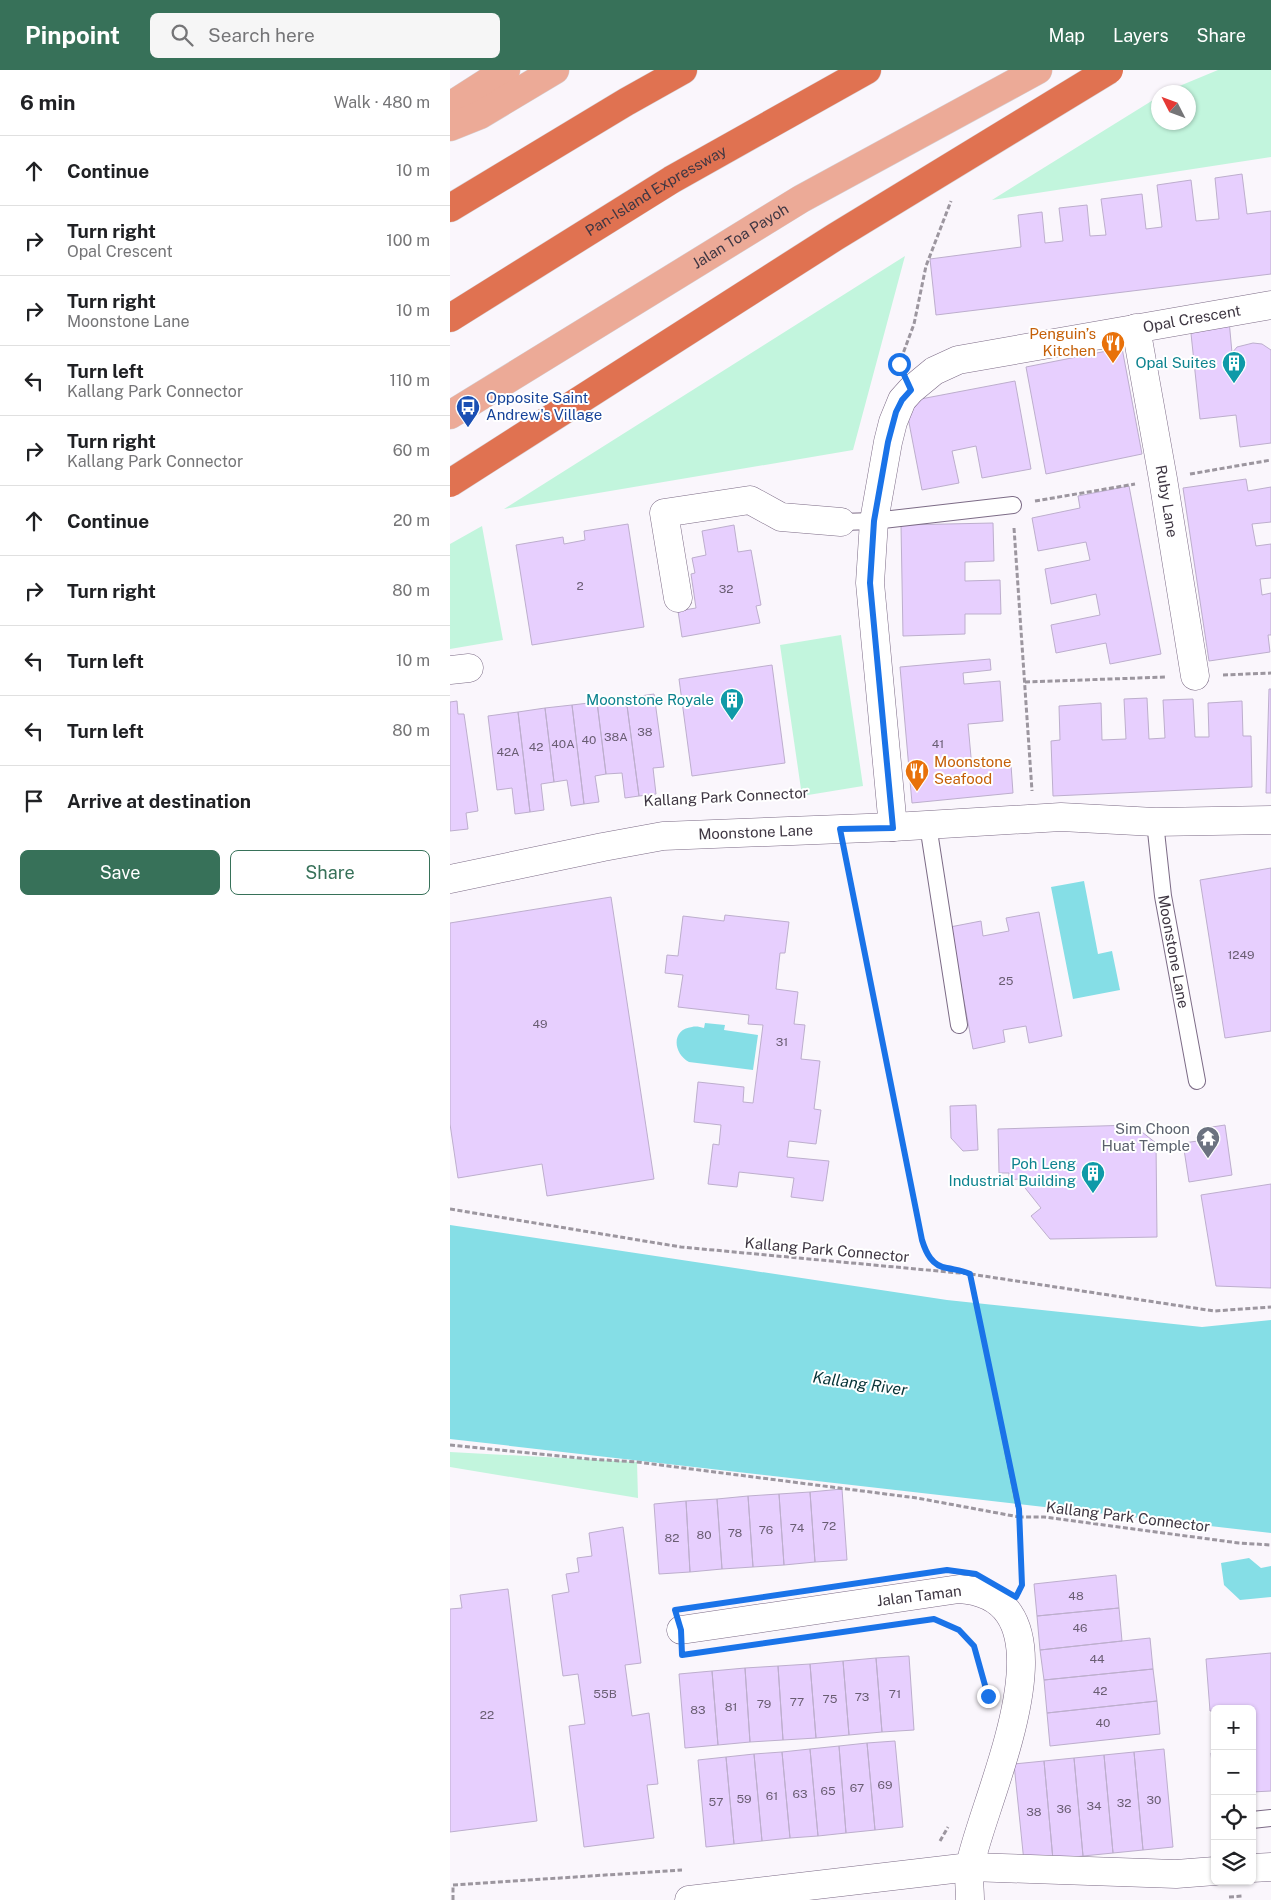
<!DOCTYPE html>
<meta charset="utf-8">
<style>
:root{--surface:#fff;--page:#f6f6f6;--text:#202124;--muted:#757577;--line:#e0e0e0;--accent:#377159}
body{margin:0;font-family:"Public Sans",sans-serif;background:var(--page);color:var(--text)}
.controls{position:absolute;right:15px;bottom:15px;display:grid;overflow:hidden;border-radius:8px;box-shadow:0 1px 4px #0004}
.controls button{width:45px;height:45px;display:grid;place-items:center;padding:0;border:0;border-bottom:1px solid var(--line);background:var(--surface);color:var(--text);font:25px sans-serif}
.compass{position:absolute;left:701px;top:15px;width:45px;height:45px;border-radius:50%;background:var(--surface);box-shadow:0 1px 4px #0004;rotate:312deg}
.stop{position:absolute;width:15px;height:15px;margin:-11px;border:4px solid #1a73e8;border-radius:50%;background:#fff}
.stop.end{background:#1a73e8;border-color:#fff;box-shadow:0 1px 5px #0008}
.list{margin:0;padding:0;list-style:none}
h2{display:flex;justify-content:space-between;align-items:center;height:65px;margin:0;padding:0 20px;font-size:21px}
h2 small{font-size:16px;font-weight:400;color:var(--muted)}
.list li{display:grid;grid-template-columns:32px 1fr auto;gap:15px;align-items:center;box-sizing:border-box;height:70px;padding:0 20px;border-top:1px solid var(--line)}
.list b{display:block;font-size:19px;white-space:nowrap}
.list p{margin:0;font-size:16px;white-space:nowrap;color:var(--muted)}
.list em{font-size:16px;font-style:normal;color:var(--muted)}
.actions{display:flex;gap:10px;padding:15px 20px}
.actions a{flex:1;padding:11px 0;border:1px solid var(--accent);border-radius:8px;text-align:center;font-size:18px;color:var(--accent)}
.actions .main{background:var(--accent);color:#fff}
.icon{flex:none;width:28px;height:28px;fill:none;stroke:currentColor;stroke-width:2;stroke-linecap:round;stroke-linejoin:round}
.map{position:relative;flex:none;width:821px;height:1830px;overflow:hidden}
header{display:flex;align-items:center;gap:30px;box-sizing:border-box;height:70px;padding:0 25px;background:var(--accent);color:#fff}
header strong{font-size:24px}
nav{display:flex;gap:28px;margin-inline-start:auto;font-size:18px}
.search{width:350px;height:45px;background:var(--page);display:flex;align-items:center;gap:12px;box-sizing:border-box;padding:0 18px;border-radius:8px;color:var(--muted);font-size:19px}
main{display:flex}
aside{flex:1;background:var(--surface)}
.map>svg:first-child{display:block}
</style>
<header>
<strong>Pinpoint</strong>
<div class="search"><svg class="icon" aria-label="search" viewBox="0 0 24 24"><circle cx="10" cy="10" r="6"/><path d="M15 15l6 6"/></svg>Search here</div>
<nav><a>Map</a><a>Layers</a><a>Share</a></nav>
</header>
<main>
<aside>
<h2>6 min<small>Walk · 480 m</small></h2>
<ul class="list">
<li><svg class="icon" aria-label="ahead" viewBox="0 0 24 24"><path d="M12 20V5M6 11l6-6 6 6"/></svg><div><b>Continue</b></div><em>10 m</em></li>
<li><svg class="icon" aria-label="right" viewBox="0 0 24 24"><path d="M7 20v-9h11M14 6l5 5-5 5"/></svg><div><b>Turn right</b><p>Opal Crescent</p></div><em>100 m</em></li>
<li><svg class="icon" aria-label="right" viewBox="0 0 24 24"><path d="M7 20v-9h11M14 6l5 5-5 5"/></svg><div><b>Turn right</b><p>Moonstone Lane</p></div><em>10 m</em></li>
<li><svg class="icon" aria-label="left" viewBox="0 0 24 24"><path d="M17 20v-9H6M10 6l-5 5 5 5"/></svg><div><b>Turn left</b><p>Kallang Park Connector</p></div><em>110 m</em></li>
<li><svg class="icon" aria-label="right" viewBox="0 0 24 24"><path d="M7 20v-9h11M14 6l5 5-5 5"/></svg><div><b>Turn right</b><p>Kallang Park Connector</p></div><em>60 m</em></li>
<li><svg class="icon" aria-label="ahead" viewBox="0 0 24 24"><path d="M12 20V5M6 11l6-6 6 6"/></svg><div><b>Continue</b></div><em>20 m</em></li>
<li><svg class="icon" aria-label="right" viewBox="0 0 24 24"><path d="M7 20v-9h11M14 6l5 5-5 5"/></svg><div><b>Turn right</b></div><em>80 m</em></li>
<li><svg class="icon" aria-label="left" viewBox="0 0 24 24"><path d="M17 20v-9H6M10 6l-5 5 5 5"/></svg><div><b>Turn left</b></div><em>10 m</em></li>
<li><svg class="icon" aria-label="left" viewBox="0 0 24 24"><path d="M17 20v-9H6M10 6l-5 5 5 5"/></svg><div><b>Turn left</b></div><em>80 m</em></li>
<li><svg class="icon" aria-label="arrive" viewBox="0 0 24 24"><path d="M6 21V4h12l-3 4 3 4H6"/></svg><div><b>Arrive at destination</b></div></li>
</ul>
<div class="actions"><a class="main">Save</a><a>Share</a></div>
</aside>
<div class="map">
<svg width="821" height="1830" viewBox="0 0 821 1830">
<rect width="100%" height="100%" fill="#faf6fc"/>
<path fill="#c2f5dd" d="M768 0H821V87L542 130 708 27V52H738V22H715Z
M455 186 403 380 54 439Z
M32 456 53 570 0 579V474Z
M391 565 413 716 352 726 330 575Z
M0 1382 187 1392 188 1428 0 1397Z"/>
<path fill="#85dee6" d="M634 811 648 884 662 881 670 920 623 929 601 817Z
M255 953 275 955 274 960 308 965 303 1000 239 992C222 982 222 959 242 957 246 956 250 957 254 958Z
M0 1155 497 1230 752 1257 821 1250V1463L0 1369Z
M799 1488 811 1498 821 1496V1527L790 1530 774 1515 771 1493Z"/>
<path fill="#e7cffe" stroke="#bdaecd" d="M792 104 797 144 821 141V204L486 245 480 189 571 177 568 145 592 142 595 173 613 171 609 138 637 135 640 166 656 165 651 129 692 124 696 159 712 157 707 115 741 110 746 151 769 149 765 108Z
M779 250 782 283 787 277 803 273 812 274 821 280V373L790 377 786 345 750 349 740 254Z
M672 278 692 384 596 404 576 297Z
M565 311 581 399 532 408 526 376 502 381 509 413 472 420 455 332Z
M796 409 798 421 821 417V452L802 454 806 476 821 474V508L810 509 812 525 821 523V565H818L820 582 759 591 733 418Z
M679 416 711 584 660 594 656 573 606 583 601 555 650 545 646 524 601 534 595 499 640 490 636 472 588 481 582 448 630 438 628 426Z
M543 453 544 491 515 492V511L550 510 551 544H515V564L453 566 451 455Z
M178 454 194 557 82 575 66 475 113 467 114 474 135 470 134 461Z
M284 455 288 482 301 480 311 535 306 536 310 553 232 567 228 541 246 538 241 504 245 503 242 488 256 485 252 461Z
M540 589 541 600 513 603 514 614 550 611 553 651 518 654 522 698 561 695 563 723 462 733 450 597Z
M322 595 335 693 242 706 229 609Z
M819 619H821V723H816Z
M204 624 214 697 203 698 206 724 189 726 176 628Z
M176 628 189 726 175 728 172 703 156 704 147 632Z
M697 628 699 669 715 668 713 630 743 629 745 667H759L758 633 792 631 793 666H801L802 717 603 726 601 671 610 670 609 636 651 633 652 670 676 669 674 629Z
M7 631 8 644H14L28 741 16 743 18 759 0 761V632Z
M147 632 156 704 145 706 149 732 134 734 122 635Z
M122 635 134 734 121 736 117 710 104 712 95 638Z
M95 638 104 712 91 714 94 740 80 742 68 642Z
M68 642 80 742 65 744 62 718 47 720 38 646Z
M821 798V961L775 968 750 810Z
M161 827 204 1109 97 1126 92 1094 8 1108 0 1054V853Z
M589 842 612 966 579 973 576 956 553 960 555 972 523 979 500 857 531 851 533 866 559 861 556 848Z
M275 845 339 852 335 883H330L326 919 348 922 344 954 355 955 351 989 370 991 364 1039 371 1040 366 1074 339 1071 337 1087 379 1091 373 1131 341 1127 344 1108 289 1102 287 1117 258 1114 263 1074 269 1075 271 1055 244 1052 248 1012 294 1017 293 1032 303 1033 313 955 298 954 299 945 228 937 233 905 215 903 217 885 228 886 233 846 274 851Z
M526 1035 528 1080 513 1081 501 1068 500 1036Z
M683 1055 706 1073 707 1167 600 1169 581 1146 591 1138 568 1109 559 1110V1103H549L548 1059Z
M775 1055 782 1105 739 1112 733 1073 763 1069 762 1057Z
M821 1114V1218L766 1216 751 1125Z
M392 1419 397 1490 365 1492 360 1422Z
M360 1422 365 1492 334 1495 329 1424Z
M329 1424 334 1495 303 1497 298 1426Z
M298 1426 303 1497 272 1499 267 1429Z
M267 1429 272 1499 240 1502 236 1431Z
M236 1431 240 1502 209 1504 204 1434Z
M173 1457 191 1593 175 1595 182 1646 199 1643 208 1714 197 1715 204 1768 134 1777 119 1656 135 1654 128 1604 113 1606 102 1525 119 1522 116 1504 129 1502 127 1488 142 1486 139 1463Z
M666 1505 669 1538 587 1546 584 1514Z
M58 1519 87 1751 0 1762V1539L12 1538 10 1525Z
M669 1538 672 1571 590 1580 587 1546Z
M700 1568 703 1599 594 1610 590 1580Z
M821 1583V1721L802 1722V1639H765V1641H760L756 1589Z
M459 1586 464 1660 432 1662 426 1588Z
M426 1588 432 1662 399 1665 393 1591Z
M393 1591 399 1665 366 1668 360 1594Z
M360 1594 366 1668 333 1670 328 1596Z
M328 1596 333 1670 300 1672 295 1598Z
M295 1598 300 1672 268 1675 262 1601Z
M703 1599 707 1631 597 1643 594 1610Z
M262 1601 268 1675 235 1678 229 1604Z
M707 1631 710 1664 600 1676 597 1643Z
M445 1671 453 1757 425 1760 417 1673Z
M417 1673 425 1760 396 1763 389 1676Z
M389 1676 396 1763 368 1766 360 1679Z
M360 1679 368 1766 340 1768 332 1682Z
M714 1679 723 1777 693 1780 684 1682Z
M332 1682 340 1768 312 1771 304 1684Z
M684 1682 693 1780 663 1783 654 1685Z
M765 1682V1725L761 1683Z
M304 1684 312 1771 284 1774 276 1687Z
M654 1685 663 1783 633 1786 624 1688Z
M276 1687 284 1774 256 1777 248 1690Z
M624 1688 633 1786 603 1790 594 1691Z
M594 1691 603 1790 574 1792 564 1694Z"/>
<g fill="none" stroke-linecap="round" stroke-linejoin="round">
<g stroke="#7c6b86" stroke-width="18">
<g id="lane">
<path d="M391 452 424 451 563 435"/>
<path id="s1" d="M705 752 713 826 747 1011"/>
<path d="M478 755 509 955"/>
<path d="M802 1750 821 1748"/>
</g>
</g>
<g stroke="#7c6b86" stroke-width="29">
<g id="street">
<path id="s2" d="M686 258 713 409 745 606"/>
<path d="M228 528 214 443 300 430 331 447 391 452"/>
<path d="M0 600 19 598"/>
<path id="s3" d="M443 757 420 513 424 451 438 372 443 352 452 330 461 320 484 301 508 290 821 235"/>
<path id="s4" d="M0 809 153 777 213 766 443 757 611 747 705 752 821 750"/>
<path d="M231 1560 509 1519C635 1527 532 1731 520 1796 518 1806 520 1819 520 1830"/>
<path d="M802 1798 821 1797"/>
<path d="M239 1830 520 1797 726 1804 765 1801"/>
</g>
</g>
<g stroke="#d5d3d6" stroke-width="29">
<g id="primary">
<path d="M0 36 56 0"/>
<path d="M0 57 30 45 105 0"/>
<path id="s5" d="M0 345 351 129 588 0"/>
</g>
</g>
<g stroke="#d5d3d6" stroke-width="29">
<g id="highway">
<path d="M0 138 176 32 233 0"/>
<path id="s6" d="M0 248 221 110 417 0"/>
</g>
</g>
<path stroke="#9c969f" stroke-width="3" stroke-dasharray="5 2.5" stroke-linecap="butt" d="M451 289 464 254 476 196 501 131
M740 404 821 390
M585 431 685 414
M564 458 582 721
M773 605 821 603
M575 612 717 607
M395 788 472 1170C476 1183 482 1196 497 1198 506 1200 512 1200 520 1204
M0 1139 231 1177 520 1204 764 1241 821 1237
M520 1204 569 1447H594L789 1473 821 1475
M0 1375 139 1389 187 1392 467 1428 569 1447 572 1516
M490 1552 509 1560 524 1576 537 1623
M490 1771 498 1757
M779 1827 793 1826
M3 1830V1815L232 1800"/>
<use href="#lane" stroke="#fff" stroke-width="16"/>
<use href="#street" stroke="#fff" stroke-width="28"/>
<use href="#primary" stroke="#ecaa97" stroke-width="28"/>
<use href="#highway" stroke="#e07251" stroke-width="28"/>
<g stroke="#d5d3d6" stroke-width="29" stroke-linecap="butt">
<path id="highway-bridge" d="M0 413 385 167 659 0"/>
</g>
<use href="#highway-bridge" stroke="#e07251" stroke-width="28"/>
</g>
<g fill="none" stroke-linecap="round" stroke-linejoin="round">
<path stroke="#1a73e8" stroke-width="6" d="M449 294 461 320 452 330 446 342 438 372 424 451 420 513 443 758 390 759 472 1170C476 1183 482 1196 497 1198 506 1200 512 1200 520 1204L569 1439 572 1515 566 1527 526 1504 497 1500 225 1540 231 1560 232 1585 484 1549 509 1560 524 1576 538 1626"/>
</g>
<defs>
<g id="restaurant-pin" transform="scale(1.25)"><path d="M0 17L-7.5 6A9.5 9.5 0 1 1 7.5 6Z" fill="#e8710a" stroke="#fff"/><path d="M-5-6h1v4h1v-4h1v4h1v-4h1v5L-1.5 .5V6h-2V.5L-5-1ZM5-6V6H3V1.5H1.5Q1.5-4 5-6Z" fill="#fff"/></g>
<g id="building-pin" transform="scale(1.25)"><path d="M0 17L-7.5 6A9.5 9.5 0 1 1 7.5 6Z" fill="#0f9aa8" stroke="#fff"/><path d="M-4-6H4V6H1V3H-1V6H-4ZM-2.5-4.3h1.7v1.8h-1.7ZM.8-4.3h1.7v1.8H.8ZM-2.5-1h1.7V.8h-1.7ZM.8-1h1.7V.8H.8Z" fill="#fff"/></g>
<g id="bus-pin" transform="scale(1.25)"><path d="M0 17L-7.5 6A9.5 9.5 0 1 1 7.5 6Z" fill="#1a4fb4" stroke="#fff"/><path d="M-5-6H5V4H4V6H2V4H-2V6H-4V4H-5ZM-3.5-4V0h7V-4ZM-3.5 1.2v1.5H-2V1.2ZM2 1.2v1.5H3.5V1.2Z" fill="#fff"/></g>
<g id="temple-pin" transform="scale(1.25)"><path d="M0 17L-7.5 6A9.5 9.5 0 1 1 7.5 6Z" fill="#6b7280" stroke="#fff"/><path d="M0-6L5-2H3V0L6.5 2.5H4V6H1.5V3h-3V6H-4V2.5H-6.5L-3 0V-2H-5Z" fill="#fff"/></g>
</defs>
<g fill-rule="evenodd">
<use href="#restaurant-pin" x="663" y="273"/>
<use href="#building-pin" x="784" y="293"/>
<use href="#bus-pin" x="18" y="337"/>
<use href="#building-pin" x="282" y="630"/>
<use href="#restaurant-pin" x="467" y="701"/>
<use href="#temple-pin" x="758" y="1068"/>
<use href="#building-pin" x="643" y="1103"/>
</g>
<g text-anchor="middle" stroke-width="4" stroke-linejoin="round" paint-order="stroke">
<g font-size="12" fill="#695d72">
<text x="130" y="520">2</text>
<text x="276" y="523">32</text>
<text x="195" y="666">38</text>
<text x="166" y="671">38A</text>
<text x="139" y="674">40</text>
<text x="113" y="678">40A</text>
<text x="488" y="678">41</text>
<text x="86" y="681">42</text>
<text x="58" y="686">42A</text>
<text x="791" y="889">1249</text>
<text x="556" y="915">25</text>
<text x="90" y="958">49</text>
<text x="332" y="976">31</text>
<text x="379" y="1460">72</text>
<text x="347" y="1462">74</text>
<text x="316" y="1464">76</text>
<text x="285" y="1467">78</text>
<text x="254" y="1469">80</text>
<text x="222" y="1472">82</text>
<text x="626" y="1530">48</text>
<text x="630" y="1562">46</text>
<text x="647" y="1593">44</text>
<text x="650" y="1625">42</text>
<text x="155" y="1628">55B</text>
<text x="445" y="1628">71</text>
<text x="412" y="1631">73</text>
<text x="380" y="1633">75</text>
<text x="347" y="1636">77</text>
<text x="314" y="1638">79</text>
<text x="281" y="1641">81</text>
<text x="248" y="1644">83</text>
<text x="37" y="1649">22</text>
<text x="653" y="1657">40</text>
<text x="435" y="1719">69</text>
<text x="407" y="1722">67</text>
<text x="378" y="1725">65</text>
<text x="350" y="1728">63</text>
<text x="322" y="1730">61</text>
<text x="294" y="1733">59</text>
<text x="704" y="1734">30</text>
<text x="266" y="1736">57</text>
<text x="674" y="1737">32</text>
<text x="644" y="1740">34</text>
<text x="614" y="1743">36</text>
<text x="584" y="1746">38</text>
</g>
<g font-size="15" fill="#3f3743" stroke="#fff">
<text dy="5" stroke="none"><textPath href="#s6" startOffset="242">Pan-Island Expressway</textPath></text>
<text dy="5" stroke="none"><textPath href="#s5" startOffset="341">Jalan Toa Payoh</textPath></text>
<text dy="5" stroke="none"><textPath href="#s3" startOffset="739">Opal Crescent</textPath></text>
<text dy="5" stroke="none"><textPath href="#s2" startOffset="176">Ruby Lane</textPath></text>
<text transform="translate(276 727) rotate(-3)" y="5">Kallang Park Connector</text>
<text dy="5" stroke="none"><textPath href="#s4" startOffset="310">Moonstone Lane</textPath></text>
<text dy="5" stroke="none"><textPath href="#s1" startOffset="131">Moonstone Lane</textPath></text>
<text transform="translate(377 1180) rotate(5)" y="5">Kallang Park Connector</text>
<text transform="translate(678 1447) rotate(7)" y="5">Kallang Park Connector</text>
<text transform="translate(469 1526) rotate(-7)" y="5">Jalan Taman</text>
</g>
<g font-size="15" fill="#c56008" stroke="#fff" text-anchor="end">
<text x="646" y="269">Penguin’s<tspan x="646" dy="17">Kitchen</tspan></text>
<text x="484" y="697" text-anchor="start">Moonstone<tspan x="484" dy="17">Seafood</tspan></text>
</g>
<g font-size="15" fill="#0d838f" stroke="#fff" text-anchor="end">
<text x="766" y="298">Opal Suites</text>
<text x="264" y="635">Moonstone Royale</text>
<text x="626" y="1099">Poh Leng<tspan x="626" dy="17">Industrial Building</tspan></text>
</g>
<g font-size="15" fill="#164399" stroke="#fff" text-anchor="start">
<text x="36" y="333">Opposite Saint<tspan x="36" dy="17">Andrew's Village</tspan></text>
</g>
<g font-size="15" fill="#5b616d" stroke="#fff" text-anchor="end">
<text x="740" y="1064">Sim Choon<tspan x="740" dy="17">Huat Temple</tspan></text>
</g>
<g font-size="16" font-style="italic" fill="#063337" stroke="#fff">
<text transform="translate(410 1313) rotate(8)" y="6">Kallang River</text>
</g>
</g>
</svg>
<div class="controls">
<button>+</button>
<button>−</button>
<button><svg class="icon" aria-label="locate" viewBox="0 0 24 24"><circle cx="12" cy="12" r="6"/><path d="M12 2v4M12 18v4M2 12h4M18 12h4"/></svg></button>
<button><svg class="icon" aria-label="layers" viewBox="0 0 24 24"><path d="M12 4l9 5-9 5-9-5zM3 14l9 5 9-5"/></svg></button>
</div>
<svg class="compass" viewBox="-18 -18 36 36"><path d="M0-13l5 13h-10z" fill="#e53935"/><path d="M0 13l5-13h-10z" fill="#757577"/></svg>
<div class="stop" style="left:449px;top:294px"></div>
<div class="stop end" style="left:538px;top:1626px"></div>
</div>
</main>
